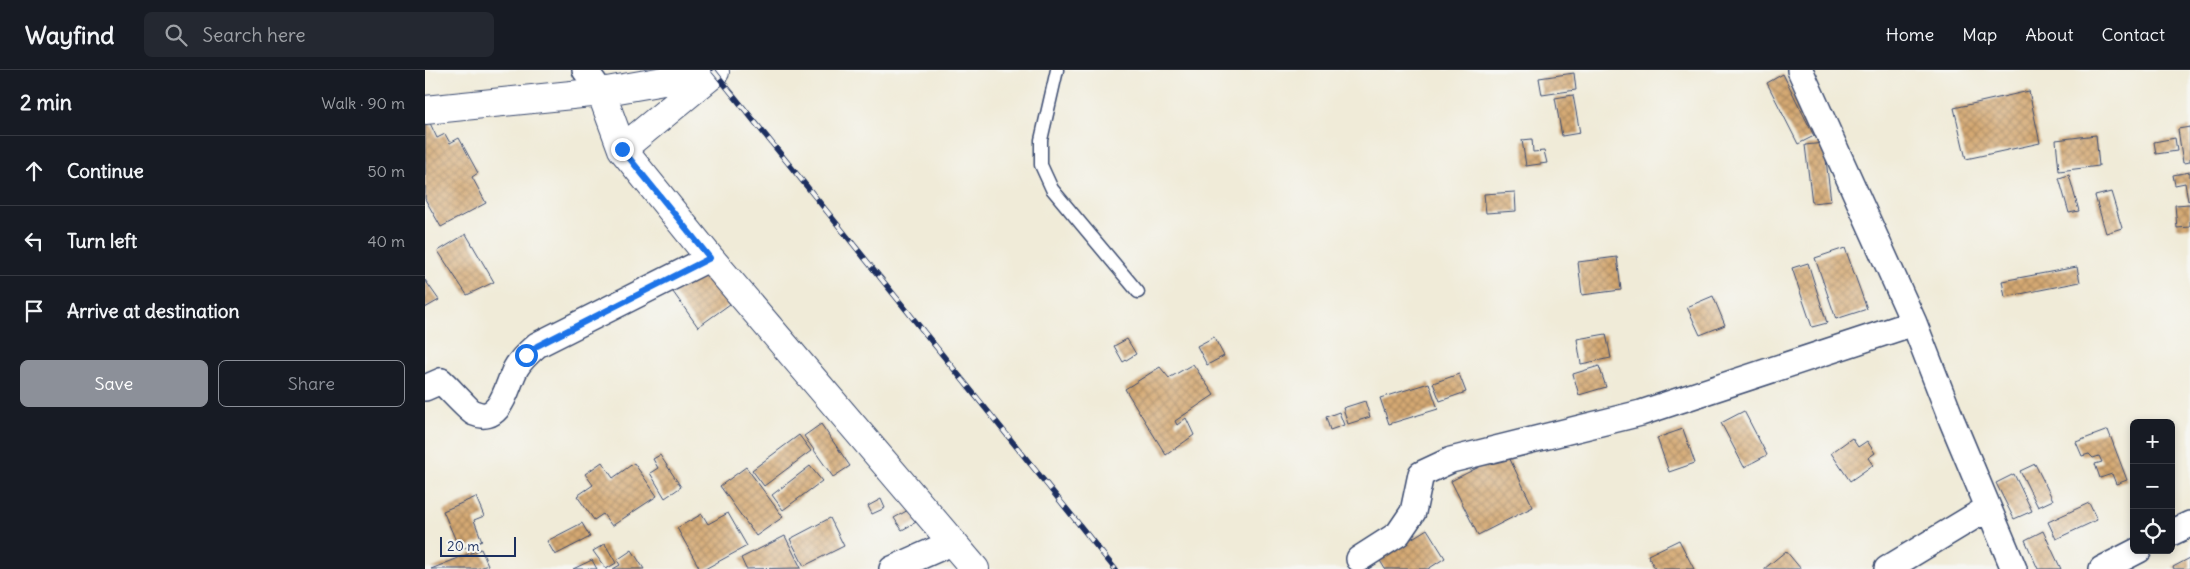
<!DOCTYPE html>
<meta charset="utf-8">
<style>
:root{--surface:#171b24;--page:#242831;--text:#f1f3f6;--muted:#9ea1a6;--line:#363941;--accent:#8c9099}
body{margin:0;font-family:Delius,sans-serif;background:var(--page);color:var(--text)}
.controls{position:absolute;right:15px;bottom:15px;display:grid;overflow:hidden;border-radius:8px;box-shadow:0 2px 8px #0003}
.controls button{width:45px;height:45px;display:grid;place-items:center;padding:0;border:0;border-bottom:1px solid var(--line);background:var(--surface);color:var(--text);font:25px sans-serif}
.scale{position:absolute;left:15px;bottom:12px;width:76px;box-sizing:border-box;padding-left:5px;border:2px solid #1b2f5e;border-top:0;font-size:14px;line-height:18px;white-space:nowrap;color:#1b2f5e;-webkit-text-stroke:4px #f6f6f2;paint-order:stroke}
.stop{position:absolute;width:15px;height:15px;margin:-11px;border:4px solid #1a73e8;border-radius:50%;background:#fff}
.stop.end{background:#1a73e8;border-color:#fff;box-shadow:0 1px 5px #0008}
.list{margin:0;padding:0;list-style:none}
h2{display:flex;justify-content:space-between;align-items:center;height:65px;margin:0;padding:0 20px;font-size:21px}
h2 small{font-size:16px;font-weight:400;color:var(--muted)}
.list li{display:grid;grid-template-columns:32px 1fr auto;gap:15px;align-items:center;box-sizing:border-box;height:70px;padding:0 20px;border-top:1px solid var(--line)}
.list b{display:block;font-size:19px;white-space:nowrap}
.list em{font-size:16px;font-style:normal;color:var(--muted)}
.actions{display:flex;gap:10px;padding:15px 20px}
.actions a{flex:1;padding:11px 0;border:1px solid var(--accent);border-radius:8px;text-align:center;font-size:18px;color:var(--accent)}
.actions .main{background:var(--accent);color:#fff}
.icon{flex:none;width:28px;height:28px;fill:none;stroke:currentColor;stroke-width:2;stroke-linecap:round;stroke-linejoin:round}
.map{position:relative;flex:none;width:1765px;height:499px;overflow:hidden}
header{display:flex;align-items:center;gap:30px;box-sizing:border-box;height:70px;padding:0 25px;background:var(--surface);border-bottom:1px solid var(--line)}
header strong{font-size:24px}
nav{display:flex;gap:28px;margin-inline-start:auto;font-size:18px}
.search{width:350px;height:45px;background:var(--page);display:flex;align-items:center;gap:12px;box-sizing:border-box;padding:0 18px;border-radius:8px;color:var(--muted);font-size:19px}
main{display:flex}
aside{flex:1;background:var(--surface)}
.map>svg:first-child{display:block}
</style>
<header>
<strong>Wayfind</strong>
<div class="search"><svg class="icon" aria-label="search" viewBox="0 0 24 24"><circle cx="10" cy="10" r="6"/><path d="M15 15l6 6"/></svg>Search here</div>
<nav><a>Home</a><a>Map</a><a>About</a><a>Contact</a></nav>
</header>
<main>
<aside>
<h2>2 min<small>Walk · 90 m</small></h2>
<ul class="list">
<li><svg class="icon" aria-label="ahead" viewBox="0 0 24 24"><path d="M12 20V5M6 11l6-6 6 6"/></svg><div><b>Continue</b></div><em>50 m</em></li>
<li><svg class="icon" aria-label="left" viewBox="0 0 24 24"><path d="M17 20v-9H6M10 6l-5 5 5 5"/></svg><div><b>Turn left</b></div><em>40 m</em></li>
<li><svg class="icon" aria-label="arrive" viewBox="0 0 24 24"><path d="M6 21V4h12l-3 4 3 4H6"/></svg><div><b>Arrive at destination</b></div></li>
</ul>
<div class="actions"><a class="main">Save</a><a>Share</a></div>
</aside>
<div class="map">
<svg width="1765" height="499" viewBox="0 0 1765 499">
<defs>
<pattern id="building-cross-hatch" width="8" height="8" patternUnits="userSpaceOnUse" patternTransform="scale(1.25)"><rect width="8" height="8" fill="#d4a872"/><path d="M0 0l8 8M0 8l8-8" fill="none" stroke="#ab8961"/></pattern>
</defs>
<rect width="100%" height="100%" fill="#f6f6f2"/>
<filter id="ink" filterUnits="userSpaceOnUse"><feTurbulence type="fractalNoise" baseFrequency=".02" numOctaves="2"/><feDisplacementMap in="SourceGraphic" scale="10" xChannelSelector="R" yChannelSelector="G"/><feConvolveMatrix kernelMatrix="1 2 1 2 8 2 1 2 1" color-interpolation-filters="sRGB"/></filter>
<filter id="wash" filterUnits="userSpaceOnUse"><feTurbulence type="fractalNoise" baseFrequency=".0096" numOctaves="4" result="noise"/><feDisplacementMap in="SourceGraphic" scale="20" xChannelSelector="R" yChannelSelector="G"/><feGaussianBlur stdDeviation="1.12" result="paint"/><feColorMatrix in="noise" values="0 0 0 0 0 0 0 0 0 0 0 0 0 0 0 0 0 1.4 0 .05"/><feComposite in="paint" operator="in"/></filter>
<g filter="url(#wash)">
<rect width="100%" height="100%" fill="#f0ebd8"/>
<g id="blocks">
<path fill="url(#building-cross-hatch)" d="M1149 3 1151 20 1117 25 1114 8Z
M1358 4 1389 66 1373 74 1342 13Z
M1604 21 1615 73 1541 89 1529 38Z
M1148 25 1155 63 1137 66 1130 28Z
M4 51 12 68 20 64 25 73 34 68 53 103 47 107 61 133 16 157 0 129V53Z
M1765 57V92L1758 93 1753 59Z
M1671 65 1674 96 1634 101 1631 70Z
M1750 68 1752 81 1731 84 1729 72Z
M1107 69 1108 82 1119 81 1122 93 1101 96 1097 70Z
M1399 73 1406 131 1387 133 1380 75Z
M1765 102V130L1763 131 1760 113 1750 115 1748 105Z
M1644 105 1654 141 1644 143 1634 108Z
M1090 122 1091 141 1061 143 1059 124Z
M1686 122 1697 158 1681 163 1670 126Z
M1765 134V157L1752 158 1750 135Z
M41 164 69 212 42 225 13 181Z
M1420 178 1442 239 1411 249 1390 188Z
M1192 187 1196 220 1157 225 1153 192Z
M1383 193 1402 253 1387 257 1367 198Z
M1652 197 1655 212 1580 227 1577 211Z
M279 200 305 234 273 257 248 222Z
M0 210 14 230 0 238Z
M1288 226 1300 255 1275 265 1262 237Z
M1181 264 1186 288 1156 294 1152 269Z
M789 267 799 286 782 295 772 276Z
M702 269 711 284 698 292 689 276Z
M768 294 789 325 750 351 752 355 761 348 769 365 741 385 700 319 735 297 744 308Z
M1174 296 1181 317 1154 325 1148 304Z
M1034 304 1041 322 1015 331 1008 313Z
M1004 313 1013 339 964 354 955 328Z
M940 331 945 347 923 354 918 338Z
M1319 341 1342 385 1319 397 1296 353Z
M914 342 919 355 905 360 901 347Z
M396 354 425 396 408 407 379 366Z
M1258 359 1270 393 1244 402 1232 368Z
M1683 360 1702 410 1691 414 1687 404 1675 408 1670 394 1677 392 1674 386 1668 388 1664 384 1657 386 1651 372Z
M374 365 386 381 339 416 327 400Z
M1427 368 1433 377 1442 371 1450 383 1443 388 1448 395 1425 411 1406 383Z
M1082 383 1108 437 1053 465 1026 411Z
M235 385 256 417 240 428 225 403 233 398 228 389Z
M177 392 188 408 209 393 232 426 187 456 178 444 169 450 152 426 168 415 160 404Z
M1610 394 1628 430 1613 437 1595 401Z
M385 396 397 411 358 440 347 425Z
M321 397 358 447 331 466 295 416Z
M1589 404 1607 441 1589 449 1571 413Z
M51 427 59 446 49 450 57 471 35 480 18 441Z
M456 429 460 438 447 444 443 436Z
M1664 433 1672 450 1631 469 1623 452Z
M485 439 493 451 477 460 469 448Z
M303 443 322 476 280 499H275L252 458 277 444 283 454Z
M405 448 419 476 379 496 365 469Z
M157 453 165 467 130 485 122 471Z
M1002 459 1020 488 1003 499H960L954 489Z
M1618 461 1636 499H1613L1600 470Z
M360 466 376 498 321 499 316 488Z
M1254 470 1269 499H1230L1223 485Z
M180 474 191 493 181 499 168 481Z
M56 479 63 495 52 499H6Z
M207 480 219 499H188L195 495 192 490Z
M1361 481 1376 499H1339Z
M1765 488V499H1749L1748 497Z
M167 490 172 499H148Z"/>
</g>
</g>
<g filter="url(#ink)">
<use href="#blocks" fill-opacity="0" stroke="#3b4b70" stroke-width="1"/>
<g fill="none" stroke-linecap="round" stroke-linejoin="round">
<g stroke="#3b4b70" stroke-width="15">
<path id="service" d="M632 0 616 70V95L627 119 713 222"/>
</g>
<g stroke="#3b4b70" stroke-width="28">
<path id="minor" d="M160 0 176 22
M1375 0 1489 253 1527 351 1589 499
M0 318 16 311C23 317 44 341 49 343 77 355 82 313 91 298 96 289 104 282 112 275L285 188
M1746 463 1765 454
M934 489 973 464 988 442 996 404 1026 390 1216 343 1489 253
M467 499 528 472
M1462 499 1563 438
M1677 499 1714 480"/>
</g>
<g stroke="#3b4b70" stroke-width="30">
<path id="secondary" d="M176 22 197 79 285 188 550 499
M0 40 176 22 290 2
M197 79 288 4"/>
</g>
<use href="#service" stroke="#fff" stroke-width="12"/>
<use href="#minor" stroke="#fff" stroke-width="25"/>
<use href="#secondary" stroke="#fff" stroke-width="28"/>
<g stroke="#1b2f5e" stroke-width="5.5">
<path id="rail" d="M288 0 690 499"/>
</g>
<use href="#rail" stroke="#f6f6f2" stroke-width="4" stroke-dasharray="11" stroke-linecap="butt"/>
</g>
</g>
<g fill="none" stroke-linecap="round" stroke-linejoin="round" filter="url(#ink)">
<path stroke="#1a73e8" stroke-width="6" d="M101 285 112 276 285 188 197 79"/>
</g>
</svg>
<div class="controls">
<button>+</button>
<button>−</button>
<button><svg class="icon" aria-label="locate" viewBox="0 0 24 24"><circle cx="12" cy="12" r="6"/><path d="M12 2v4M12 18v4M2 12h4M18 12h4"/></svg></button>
</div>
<div class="scale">20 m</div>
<div class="stop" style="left:101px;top:285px"></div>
<div class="stop end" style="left:197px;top:79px"></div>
</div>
</main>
